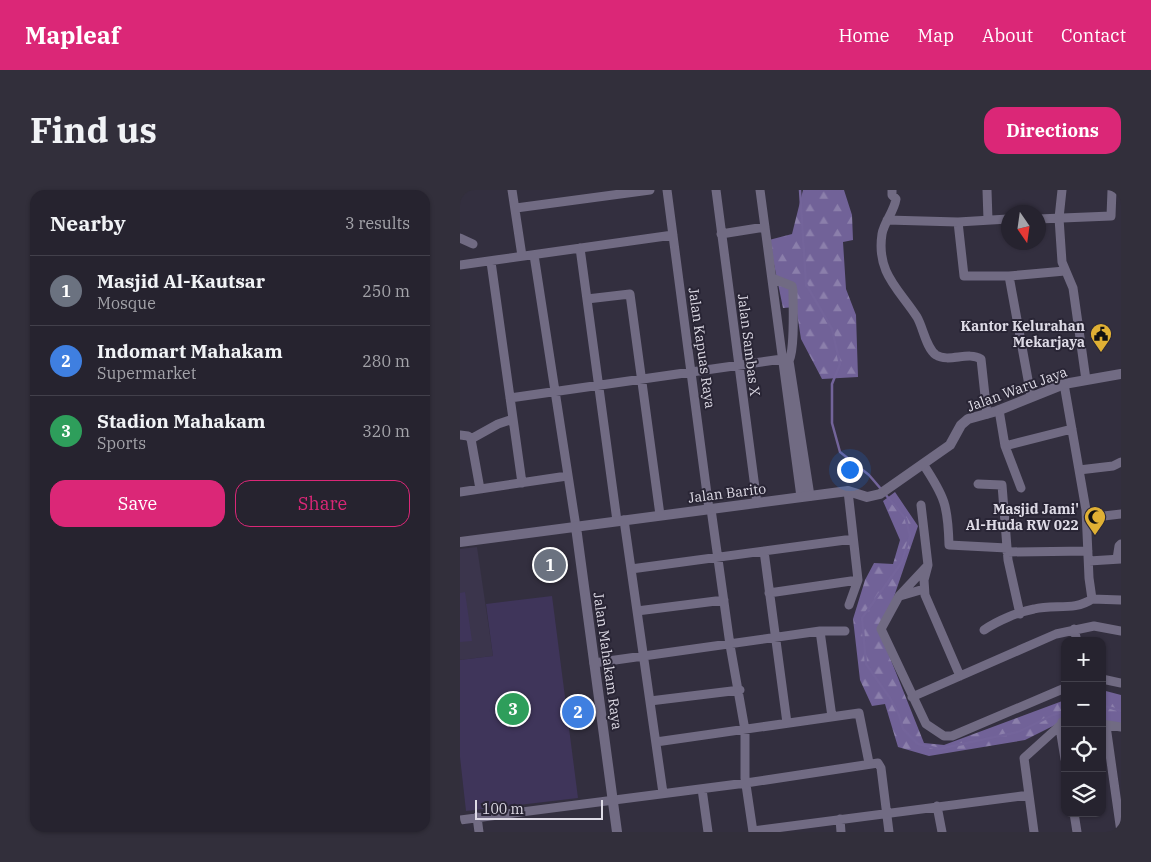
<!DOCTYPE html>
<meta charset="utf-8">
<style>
:root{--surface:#26232f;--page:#322f3b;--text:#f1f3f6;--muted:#a4a4aa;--line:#42404b;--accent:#db2777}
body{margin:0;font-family:"IBM Plex Serif",serif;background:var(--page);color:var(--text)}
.controls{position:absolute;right:15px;bottom:15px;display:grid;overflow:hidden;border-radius:10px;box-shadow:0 1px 4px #0004}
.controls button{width:45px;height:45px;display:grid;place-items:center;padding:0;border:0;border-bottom:1px solid var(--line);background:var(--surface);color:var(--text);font:25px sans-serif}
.compass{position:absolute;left:541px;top:15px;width:45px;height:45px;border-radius:50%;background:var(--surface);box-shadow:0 1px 4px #0004;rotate:167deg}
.scale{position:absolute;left:15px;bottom:12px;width:128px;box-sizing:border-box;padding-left:5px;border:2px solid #dedbe6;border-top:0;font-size:14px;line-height:18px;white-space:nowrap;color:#dedbe6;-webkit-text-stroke:4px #292535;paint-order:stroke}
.you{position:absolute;left:389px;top:279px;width:18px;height:18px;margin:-12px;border:4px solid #fff;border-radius:50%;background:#1a73e8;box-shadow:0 0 0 8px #1a73e833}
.badge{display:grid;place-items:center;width:32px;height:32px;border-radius:50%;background:var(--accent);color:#fff;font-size:16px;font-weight:700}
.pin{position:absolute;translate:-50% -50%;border:2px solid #fff;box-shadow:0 1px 5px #0006}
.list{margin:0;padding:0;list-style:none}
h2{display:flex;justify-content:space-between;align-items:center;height:65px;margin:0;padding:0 20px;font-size:21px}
h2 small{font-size:16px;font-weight:400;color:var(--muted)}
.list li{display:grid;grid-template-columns:32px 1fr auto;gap:15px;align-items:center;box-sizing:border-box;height:70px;padding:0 20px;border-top:1px solid var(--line)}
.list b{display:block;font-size:19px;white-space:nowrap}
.list p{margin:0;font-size:16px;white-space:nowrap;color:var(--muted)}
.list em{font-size:16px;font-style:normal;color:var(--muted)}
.actions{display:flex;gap:10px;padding:15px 20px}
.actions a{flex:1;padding:11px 0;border:1px solid var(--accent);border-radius:15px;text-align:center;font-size:18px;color:var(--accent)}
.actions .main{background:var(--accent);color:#fff}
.icon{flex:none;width:28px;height:28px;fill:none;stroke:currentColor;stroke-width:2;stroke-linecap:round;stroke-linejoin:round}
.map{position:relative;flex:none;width:661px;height:642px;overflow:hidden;border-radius:15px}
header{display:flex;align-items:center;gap:30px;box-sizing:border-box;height:70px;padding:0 25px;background:var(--accent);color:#fff}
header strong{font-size:24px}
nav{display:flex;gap:28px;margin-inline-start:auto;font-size:18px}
.intro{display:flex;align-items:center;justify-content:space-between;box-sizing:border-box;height:120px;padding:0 30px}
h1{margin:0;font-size:35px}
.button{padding:12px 22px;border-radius:15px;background:var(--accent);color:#fff;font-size:18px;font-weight:700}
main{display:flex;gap:30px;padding:0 30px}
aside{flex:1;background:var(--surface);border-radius:15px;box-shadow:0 1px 4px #0004}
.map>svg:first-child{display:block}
</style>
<header>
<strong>Mapleaf</strong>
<nav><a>Home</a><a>Map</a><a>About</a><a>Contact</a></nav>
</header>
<div class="intro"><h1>Find us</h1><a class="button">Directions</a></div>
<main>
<aside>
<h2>Nearby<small>3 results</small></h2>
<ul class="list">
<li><span class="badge" style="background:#6b7280">1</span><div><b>Masjid Al-Kautsar</b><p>Mosque</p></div><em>250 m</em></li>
<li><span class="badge" style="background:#3f7fe0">2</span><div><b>Indomart Mahakam</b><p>Supermarket</p></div><em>280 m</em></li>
<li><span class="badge" style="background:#2e9e5b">3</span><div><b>Stadion Mahakam</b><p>Sports</p></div><em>320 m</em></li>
</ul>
<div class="actions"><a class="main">Save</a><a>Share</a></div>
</aside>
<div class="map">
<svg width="661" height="642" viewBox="0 0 661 642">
<defs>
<pattern id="forest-firs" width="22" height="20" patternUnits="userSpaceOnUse" patternTransform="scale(1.25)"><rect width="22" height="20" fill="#716298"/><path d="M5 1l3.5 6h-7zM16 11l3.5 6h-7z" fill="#8b7fab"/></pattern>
</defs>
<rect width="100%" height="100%" fill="#332f3f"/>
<path fill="#3b354c" d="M17 357 33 466 0 470V359Z"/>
<path fill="#3f355a" d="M5 402 12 451 0 452V403Z
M92 406 118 608 6 621 0 567V470L33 466 26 414Z"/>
<path fill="url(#forest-firs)" d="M343 0H384L392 25 393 50 383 52 386 99 396 125 398 187 362 189 341 149 336 117 323 118 309 50 332 44Z
M435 302 458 336 421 445 464 553 484 555 605 510V530L565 550 469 566 438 557 425 514 412 516 400 490 393 429 405 390 414 373 433 374 440 350 423 311Z
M642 500 661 505V538L642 534Z"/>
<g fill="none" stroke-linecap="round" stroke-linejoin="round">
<path stroke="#73649a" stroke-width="2.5" d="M340 0 346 94 372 139 380 174 372 194V233L380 262 409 285 421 299
M425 304 446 329 450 346 442 372 402 428 406 474 430 508 439 525 443 539 458 554 479 559 558 542 593 525 605 521
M642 515 661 521"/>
<path stroke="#716b83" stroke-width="9" d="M52 0 62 66
M207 0 249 319
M256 0 297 313
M300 0 341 307
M432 0V5L436 9C434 22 424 32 422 44 416 83 439 99 457 127 463 137 466 158 476 165 489 173 508 161 521 169L527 224
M527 0 528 30
M602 0 599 28 602 72 613 98 626 190
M56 18 190 0
M578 29 651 26 652 0
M427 30 498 32 548 29
M498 32 504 86H549L605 81
M261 44 305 37
M0 48 13 54
M120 58 157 331
M74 65 116 337
M31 72 62 293
M0 75 213 45
M549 86 571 206
M312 88 332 96 333 101C333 117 335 158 329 171L350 306
M127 109 170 104 200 325
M604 194 626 320 629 388 632 409 661 410
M50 208 322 169
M539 220 545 256 561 298
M0 245 8 246 11 249
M11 249 20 299
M11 249 38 234 53 229
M545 256 612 239
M463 274C485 307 488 316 489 355L547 358
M619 280 653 276 661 272
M518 294 542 295 548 370 560 424
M388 301 398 390 389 415
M0 302 107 286
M461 315 468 375 464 390 465 405 500 486
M251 319 270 455 285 540V588L293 642
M627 328 661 324
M164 330 203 603
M304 361 327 533
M547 362 628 361
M657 369 659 356 661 354
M629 371 661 369
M468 375 439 406 421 439 466 534 484 546H492L605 498
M171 379 393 349
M309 403 398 390
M440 406 464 399
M177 421 264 410
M614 439 617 451
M524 440C537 431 558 422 574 419 594 414 615 421 632 409
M360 441 372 527
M134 473 360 441H385
M642 489 661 493
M452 507 596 444 634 436 661 441
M190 511 280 500
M602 532 600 538 605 569
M642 534 661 537
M646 536 661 642
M196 552 399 523 409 573
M242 599 248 642
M477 616 482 642
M614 623 617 642
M17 627 19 642
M380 629 381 642
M0 630 286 593 418 573 421 578 429 642
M293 641 569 605
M574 642 564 568 605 531"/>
<path stroke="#716b83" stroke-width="10" d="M116 337 157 642
M0 352 388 301 407 307 420 304 490 255 501 235 508 229 537 221 604 194 661 184"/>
</g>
<defs>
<g id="civic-pin" transform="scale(1.125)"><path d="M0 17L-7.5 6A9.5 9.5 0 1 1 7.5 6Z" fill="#e0b034" stroke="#292535"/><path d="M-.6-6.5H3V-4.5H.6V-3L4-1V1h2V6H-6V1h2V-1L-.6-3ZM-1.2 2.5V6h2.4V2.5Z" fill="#111"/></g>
<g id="mosque-pin" transform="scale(1.125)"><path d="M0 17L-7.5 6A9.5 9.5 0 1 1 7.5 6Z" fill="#e0b034" stroke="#292535"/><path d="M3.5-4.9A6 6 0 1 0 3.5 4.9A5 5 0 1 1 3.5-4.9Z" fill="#111"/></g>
</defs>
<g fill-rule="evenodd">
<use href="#civic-pin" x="641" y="144"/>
<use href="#mosque-pin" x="635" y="327"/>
</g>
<g text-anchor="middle" stroke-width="4" stroke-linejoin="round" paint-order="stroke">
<g font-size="14" font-weight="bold" fill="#dedbe6" stroke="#292535" text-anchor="end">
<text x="625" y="141">Kantor Kelurahan<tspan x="625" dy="16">Mekarjaya</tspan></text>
<text x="619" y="324">Masjid Jami'<tspan x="619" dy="16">Al-Huda RW 022</tspan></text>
</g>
<g font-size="14" fill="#dedbe6" stroke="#292535">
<text transform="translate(289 155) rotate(83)" y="5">Jalan Sambas X</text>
<text transform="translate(242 158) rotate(82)" y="5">Jalan Kapuas Raya</text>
<text transform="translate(557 199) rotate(-20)" y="5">Jalan Waru Jaya</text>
<text transform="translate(267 303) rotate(-7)" y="5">Jalan Barito</text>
<text transform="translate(148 471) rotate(82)" y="5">Jalan Mahakam Raya</text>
</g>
</g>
</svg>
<div class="controls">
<button>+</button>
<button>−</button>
<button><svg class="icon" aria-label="locate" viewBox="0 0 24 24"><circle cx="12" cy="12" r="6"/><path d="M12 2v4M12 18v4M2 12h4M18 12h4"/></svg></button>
<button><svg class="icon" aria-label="layers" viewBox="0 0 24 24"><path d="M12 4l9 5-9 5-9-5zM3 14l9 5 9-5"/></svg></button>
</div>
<svg class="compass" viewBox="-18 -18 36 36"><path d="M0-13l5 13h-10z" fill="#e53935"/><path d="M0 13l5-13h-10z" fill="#a4a4aa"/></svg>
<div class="scale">100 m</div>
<div class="you"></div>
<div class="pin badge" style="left:90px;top:375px;background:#6b7280">1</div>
<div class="pin badge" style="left:118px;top:522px;background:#3f7fe0">2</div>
<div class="pin badge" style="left:53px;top:519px;background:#2e9e5b">3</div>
</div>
</main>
